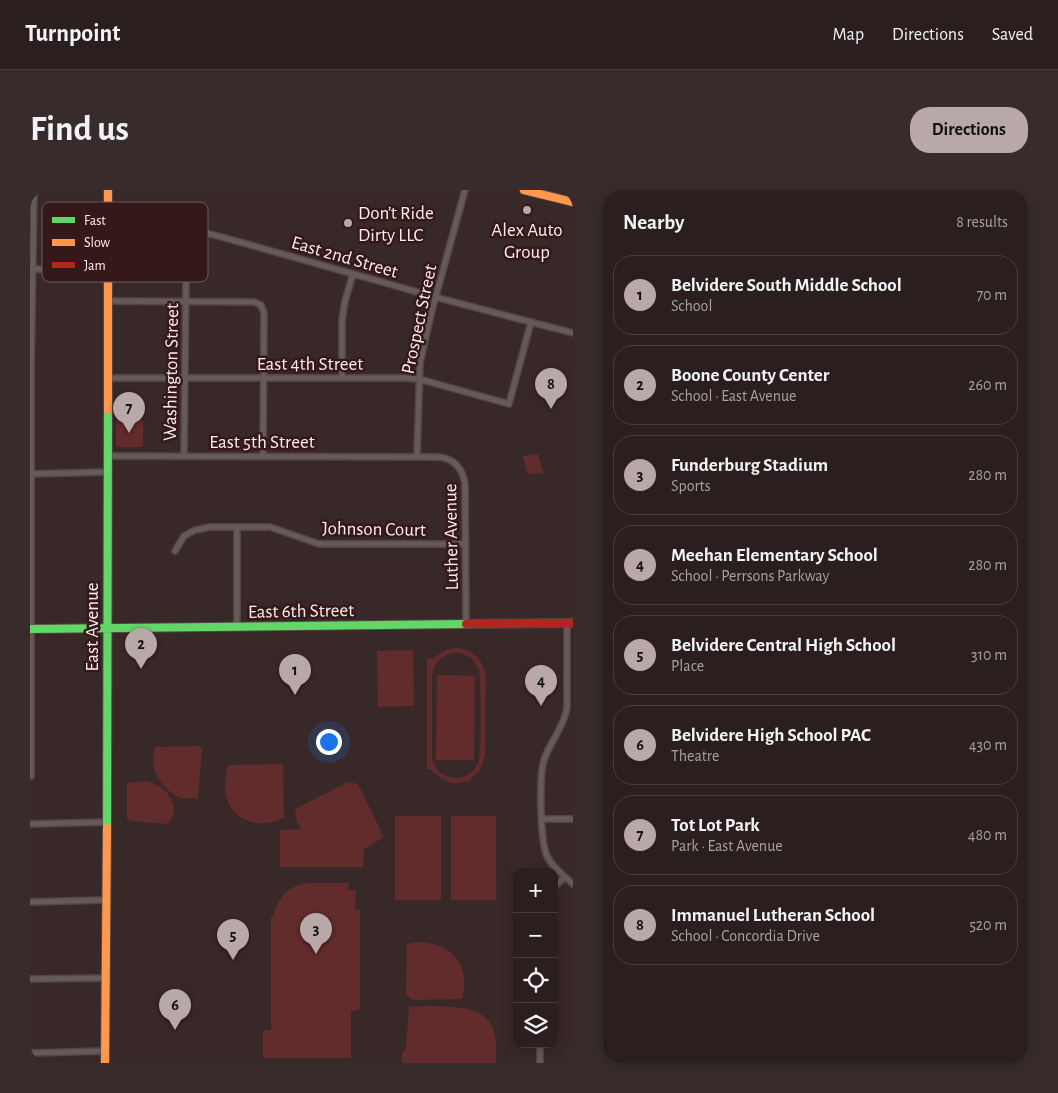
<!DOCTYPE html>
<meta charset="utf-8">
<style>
:root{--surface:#2b1e1e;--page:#372b2b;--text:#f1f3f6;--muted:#a6a2a4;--line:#473c3c;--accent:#b8a8a7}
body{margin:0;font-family:"Alegreya Sans",sans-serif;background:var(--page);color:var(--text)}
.controls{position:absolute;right:15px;bottom:15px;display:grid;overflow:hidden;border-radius:10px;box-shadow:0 2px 12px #0003}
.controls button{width:45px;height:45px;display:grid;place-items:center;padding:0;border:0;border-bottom:1px solid var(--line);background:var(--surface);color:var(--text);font:25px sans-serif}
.you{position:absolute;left:298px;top:551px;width:18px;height:18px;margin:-12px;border:4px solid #fff;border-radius:50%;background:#1a73e8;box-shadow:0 0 0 8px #1a73e833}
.badge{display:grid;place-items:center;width:32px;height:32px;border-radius:50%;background:var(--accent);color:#111;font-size:16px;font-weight:700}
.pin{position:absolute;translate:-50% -41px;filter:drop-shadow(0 1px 2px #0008)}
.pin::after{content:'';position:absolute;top:26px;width:18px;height:15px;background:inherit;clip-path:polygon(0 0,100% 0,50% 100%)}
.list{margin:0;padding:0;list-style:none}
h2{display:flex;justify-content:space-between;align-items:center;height:65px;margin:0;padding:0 20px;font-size:21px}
h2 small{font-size:16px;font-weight:400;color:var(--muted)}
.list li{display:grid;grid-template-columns:32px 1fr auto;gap:15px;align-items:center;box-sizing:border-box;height:80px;margin:0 10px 10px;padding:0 10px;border:1px solid var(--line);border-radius:20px}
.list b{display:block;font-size:19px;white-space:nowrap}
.list p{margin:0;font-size:16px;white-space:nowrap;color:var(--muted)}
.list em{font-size:16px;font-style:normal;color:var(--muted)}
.icon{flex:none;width:28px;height:28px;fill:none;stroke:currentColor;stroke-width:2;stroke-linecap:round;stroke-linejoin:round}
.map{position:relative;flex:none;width:543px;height:873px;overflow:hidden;border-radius:20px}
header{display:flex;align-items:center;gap:30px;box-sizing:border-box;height:70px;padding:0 25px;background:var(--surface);border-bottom:1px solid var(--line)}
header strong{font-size:24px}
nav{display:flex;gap:28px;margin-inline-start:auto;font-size:18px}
.intro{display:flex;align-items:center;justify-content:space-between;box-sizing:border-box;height:120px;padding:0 30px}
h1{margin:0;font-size:35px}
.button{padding:12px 22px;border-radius:20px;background:var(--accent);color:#111;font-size:18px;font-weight:700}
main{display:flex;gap:30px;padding:0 30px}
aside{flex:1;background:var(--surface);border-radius:20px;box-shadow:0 2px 12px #0003}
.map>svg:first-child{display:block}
</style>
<header>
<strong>Turnpoint</strong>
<nav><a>Map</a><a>Directions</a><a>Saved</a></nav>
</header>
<div class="intro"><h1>Find us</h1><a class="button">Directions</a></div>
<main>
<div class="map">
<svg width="543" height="873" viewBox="0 0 543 873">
<rect width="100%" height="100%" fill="#392828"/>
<path fill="#622b2c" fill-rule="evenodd" d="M86 230H113V257H86Z
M508 264 513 283 497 284 493 266Z
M428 458C445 461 455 472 456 489L455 565 451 579 439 591 427 593H421L410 588 400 579H397V469C408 469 412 458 428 458ZM428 462 442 468 449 480C451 492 452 563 448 573 443 584 432 590 420 587 410 585 405 578 402 569V488C403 472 412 464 428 462Z
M383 460 384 516 348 517 347 461Z
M407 485 445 486 444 570H406Z
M170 556 172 560 168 608C163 608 157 609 152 608 146 607 143 604 138 600 125 588 120 574 125 557Z
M253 574 254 627C236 638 209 635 199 614 193 602 195 587 198 575Z
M116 591C135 595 154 615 138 634L100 631 97 628V593Z
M318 592 328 594 354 647 334 659 333 677H250V640L271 639 267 632 265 619Z
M365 626H411V710H365Z
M421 626H466V710H421Z
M279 693H319L318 700H326L325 719 330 720V813L329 820 321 821V868H233V840H241V727H243C247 707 259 695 279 693Z
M389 752C423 754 441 775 432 809L382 810 376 804 377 754Z
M397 816C419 817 453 814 463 838 467 849 466 862 466 873H372V863L376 859 379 817Z"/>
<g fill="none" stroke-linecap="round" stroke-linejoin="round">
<g stroke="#544646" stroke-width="8">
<path id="street" d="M78 17 199 49 405 107 543 143
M0 79 78 80
M79 111 224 112 231 115 234 123 233 266
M312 187V130L315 111 323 84
M78 188H374L389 189 479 214 501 132
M77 266 408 267C424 268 433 279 435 294L436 434
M154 266 156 87 166 40
M387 266 390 173 401 124 435 0
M0 284 77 282
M145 361 154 346 165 340 180 337H240L289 354H436
M537 433V518C534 537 520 552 514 570 509 586 510 651 517 666 522 677 534 686 543 694
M207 437V337
M1 586V180L4 0
M512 629H543
M0 634 76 632
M524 697 535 687
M0 712 75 710
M0 789 75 788
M0 863 75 861
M510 873V854"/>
</g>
<g stroke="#544646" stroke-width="10">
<path id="fast" d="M0 439 436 434
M77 638 78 220"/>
</g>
<g stroke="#544646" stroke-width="10">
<path id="slow" d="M78 0V220
M494 0 543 12
M75 873 77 638"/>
</g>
<g stroke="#544646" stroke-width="10">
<path id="jam" d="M436 434 543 433"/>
</g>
<use href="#street" stroke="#665959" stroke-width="5"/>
<use href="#fast" stroke="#63d668" stroke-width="8"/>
<use href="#slow" stroke="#ff974d" stroke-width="8"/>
<use href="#jam" stroke="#b3261e" stroke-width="8"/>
</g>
<g fill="#b8a8a7" stroke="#351919" stroke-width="2">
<circle cx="497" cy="20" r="5"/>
<circle cx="318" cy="33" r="5"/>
</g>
<g text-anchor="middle" stroke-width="5" stroke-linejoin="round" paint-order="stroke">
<g font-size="19" fill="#fdedec" stroke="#351919" text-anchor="start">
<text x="328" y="29">Don’t Ride<tspan x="328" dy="22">Dirty LLC</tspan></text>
<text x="497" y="46" text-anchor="middle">Alex Auto<tspan x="497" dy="22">Group</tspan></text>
</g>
<g font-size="19" fill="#fdedec" stroke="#351919">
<text transform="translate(315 66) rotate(16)" y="7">East 2nd Street</text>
<text transform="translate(388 129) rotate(-78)" y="7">Prospect Street</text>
<text x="280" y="180">East 4th Street</text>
<text transform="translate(140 182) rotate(-89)" y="7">Washington Street</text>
<text x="232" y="258">East 5th Street</text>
<text transform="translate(344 338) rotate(1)" y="7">Johnson Court</text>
<text transform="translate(420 347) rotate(-91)" y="7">Luther Avenue</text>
<text transform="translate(271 420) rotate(-1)" y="7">East 6th Street</text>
<text transform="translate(61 437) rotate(-90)" y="7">East Avenue</text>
</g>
</g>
<rect x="12" y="12" width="166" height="80" rx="8" fill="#351919" stroke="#715958" stroke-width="1"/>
<rect x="22" y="27" width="23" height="6" fill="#63d668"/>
<rect x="22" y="49" width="23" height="7" fill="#ff974d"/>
<rect x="22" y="72" width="23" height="6" fill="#b3261e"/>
<g font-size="14" fill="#fdedec">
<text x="54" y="35">Fast</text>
<text x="54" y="57">Slow</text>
<text x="54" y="80">Jam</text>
</g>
</svg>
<div class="controls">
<button>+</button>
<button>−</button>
<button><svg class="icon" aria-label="locate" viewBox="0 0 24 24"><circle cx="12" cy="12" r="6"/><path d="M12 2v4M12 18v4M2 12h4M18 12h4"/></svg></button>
<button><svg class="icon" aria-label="layers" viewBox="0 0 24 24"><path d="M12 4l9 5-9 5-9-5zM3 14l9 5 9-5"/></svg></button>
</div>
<div class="you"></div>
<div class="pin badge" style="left:265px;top:505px">1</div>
<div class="pin badge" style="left:111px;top:479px">2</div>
<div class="pin badge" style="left:286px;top:764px">3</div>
<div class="pin badge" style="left:511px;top:516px">4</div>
<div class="pin badge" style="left:203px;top:770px">5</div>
<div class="pin badge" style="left:145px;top:840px">6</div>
<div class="pin badge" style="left:99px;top:243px">7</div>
<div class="pin badge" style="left:521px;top:219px">8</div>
</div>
<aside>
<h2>Nearby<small>8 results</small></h2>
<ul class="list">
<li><span class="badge">1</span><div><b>Belvidere South Middle School</b><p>School</p></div><em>70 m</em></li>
<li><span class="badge">2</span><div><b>Boone County Center</b><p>School · East Avenue</p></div><em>260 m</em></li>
<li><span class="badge">3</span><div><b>Funderburg Stadium</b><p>Sports</p></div><em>280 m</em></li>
<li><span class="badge">4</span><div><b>Meehan Elementary School</b><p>School · Perrsons Parkway</p></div><em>280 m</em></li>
<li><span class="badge">5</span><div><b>Belvidere Central High School</b><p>Place</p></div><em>310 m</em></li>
<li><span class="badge">6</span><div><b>Belvidere High School PAC</b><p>Theatre</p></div><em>430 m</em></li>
<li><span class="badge">7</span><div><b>Tot Lot Park</b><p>Park · East Avenue</p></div><em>480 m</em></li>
<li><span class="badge">8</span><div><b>Immanuel Lutheran School</b><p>School · Concordia Drive</p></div><em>520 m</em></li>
</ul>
</aside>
</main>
